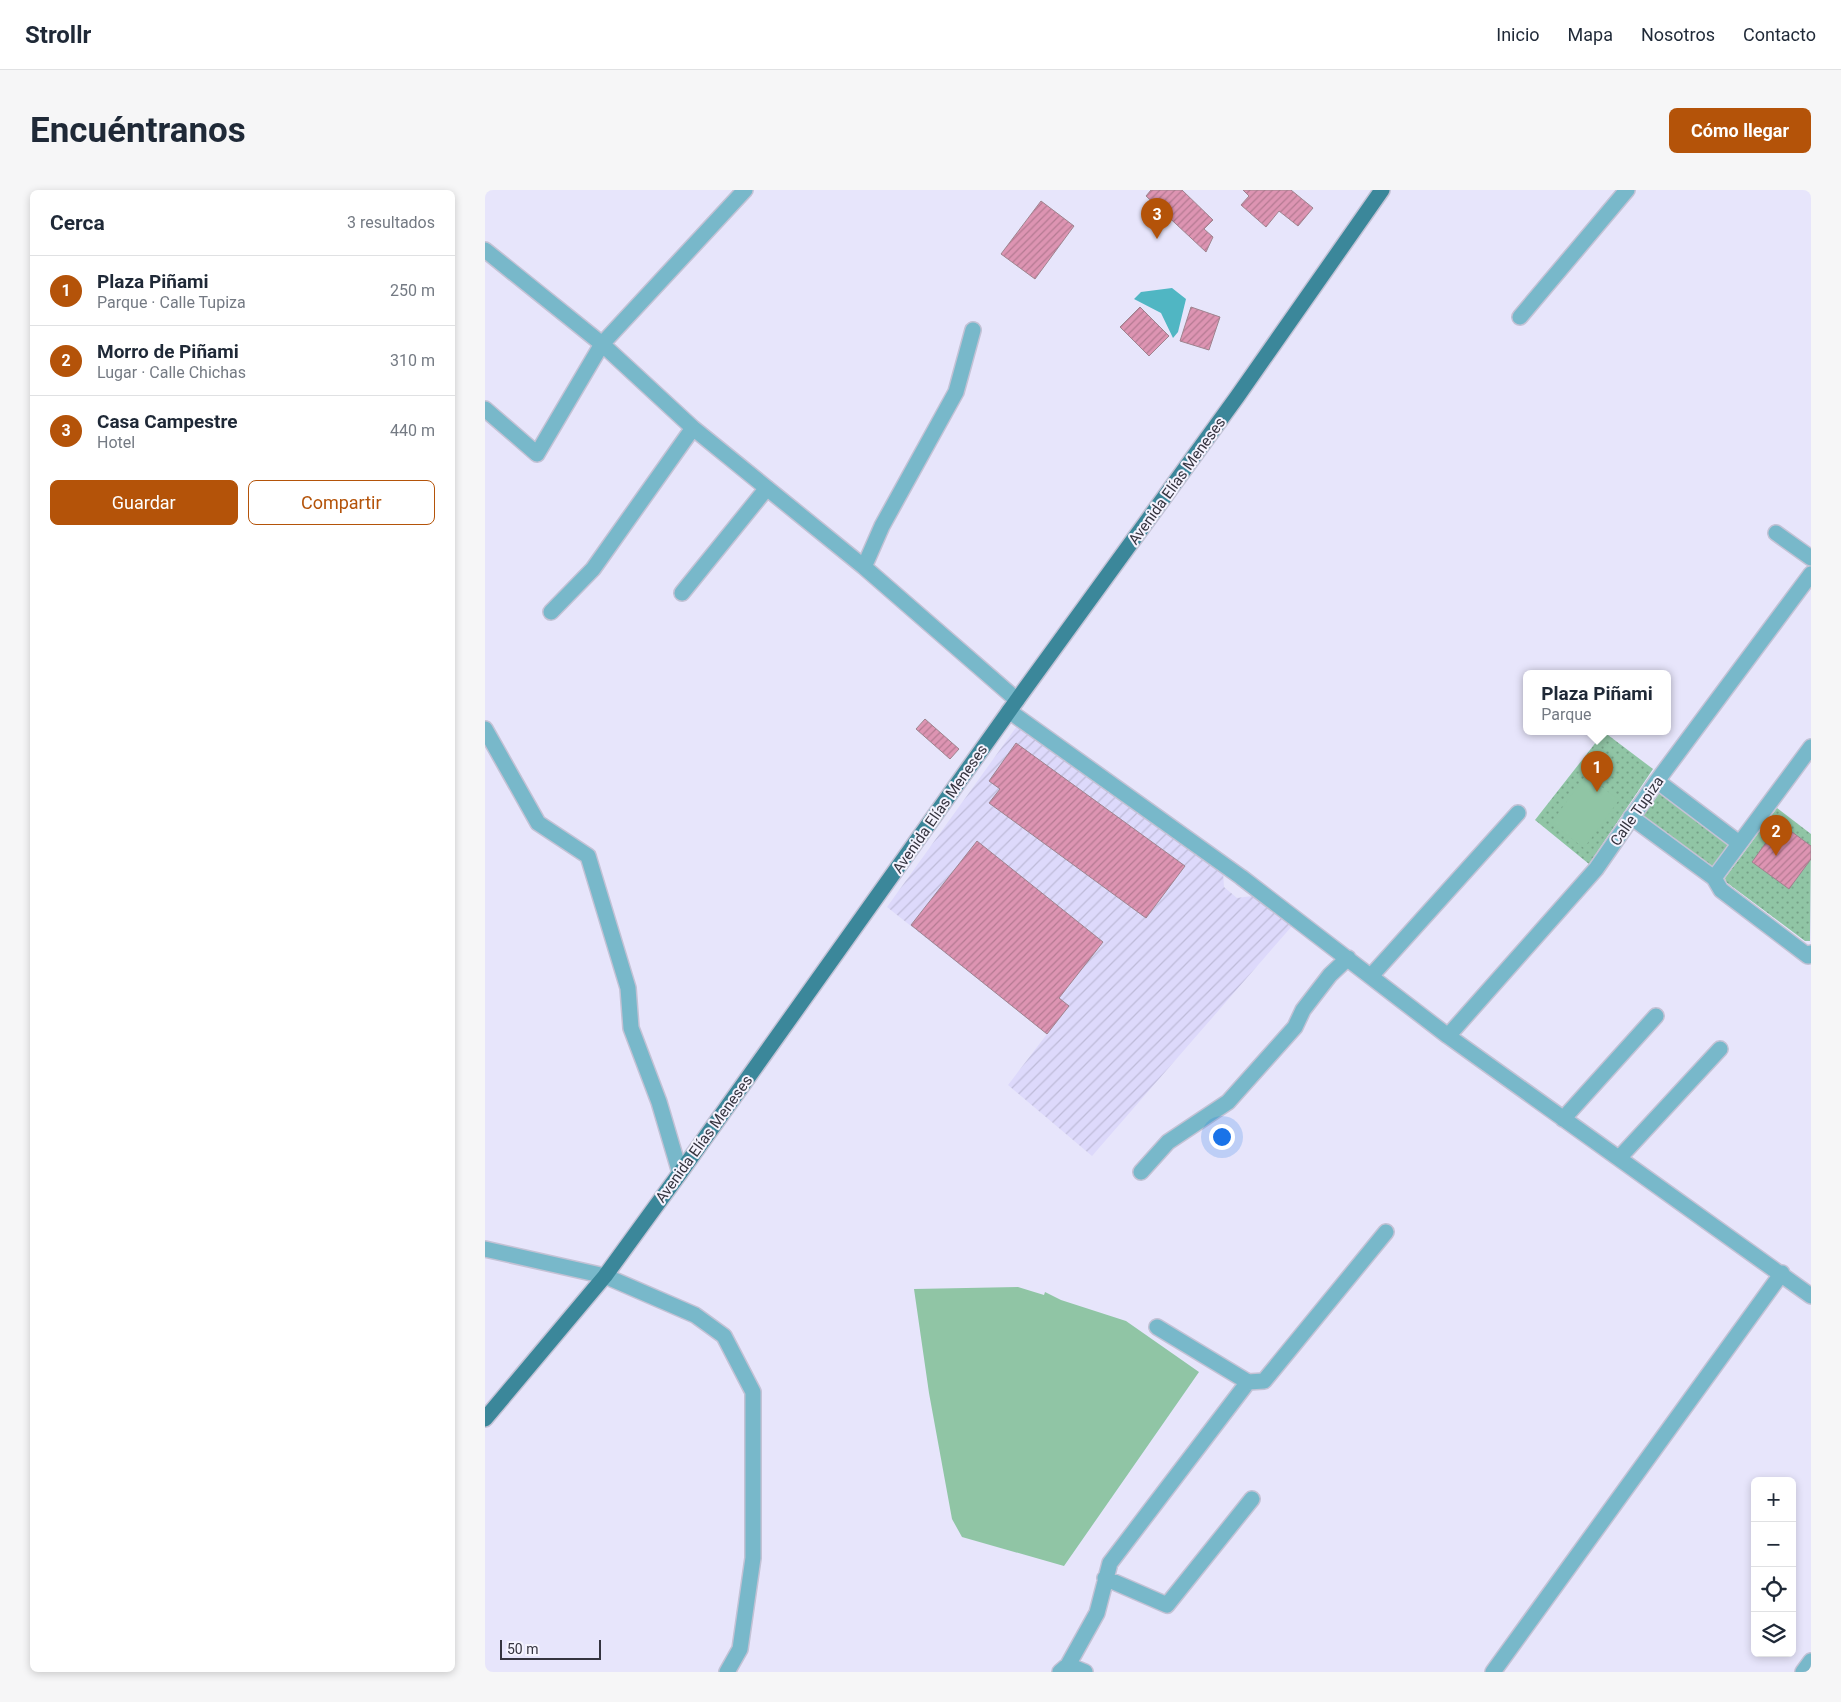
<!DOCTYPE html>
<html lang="es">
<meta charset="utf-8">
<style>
:root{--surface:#fff;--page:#f6f6f7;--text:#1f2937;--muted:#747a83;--line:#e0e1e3;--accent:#b45309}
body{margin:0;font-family:Roboto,sans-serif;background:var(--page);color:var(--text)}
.controls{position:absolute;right:15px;bottom:15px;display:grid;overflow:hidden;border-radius:8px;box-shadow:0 2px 8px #0003}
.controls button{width:45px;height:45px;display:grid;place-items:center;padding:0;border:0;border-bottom:1px solid var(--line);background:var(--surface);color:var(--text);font:25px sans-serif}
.scale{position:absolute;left:15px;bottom:12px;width:101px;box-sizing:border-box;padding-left:5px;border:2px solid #35343f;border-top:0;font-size:14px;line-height:18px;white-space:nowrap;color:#35343f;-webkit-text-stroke:4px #f5f3fe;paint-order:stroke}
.you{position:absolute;left:736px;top:946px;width:18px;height:18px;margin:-12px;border:4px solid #fff;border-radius:50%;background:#1a73e8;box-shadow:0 0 0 8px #1a73e833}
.badge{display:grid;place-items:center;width:32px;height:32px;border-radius:50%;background:var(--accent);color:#fff;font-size:16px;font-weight:700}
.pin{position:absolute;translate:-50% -41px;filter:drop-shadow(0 1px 2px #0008)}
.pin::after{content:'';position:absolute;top:26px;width:18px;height:15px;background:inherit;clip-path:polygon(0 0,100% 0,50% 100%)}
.popup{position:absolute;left:1038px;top:480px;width:148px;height:65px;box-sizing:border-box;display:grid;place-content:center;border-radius:8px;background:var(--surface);filter:drop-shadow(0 1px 4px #0005);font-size:16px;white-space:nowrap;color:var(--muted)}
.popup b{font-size:19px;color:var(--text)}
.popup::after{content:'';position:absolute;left:50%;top:100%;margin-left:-10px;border:10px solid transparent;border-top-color:var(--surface)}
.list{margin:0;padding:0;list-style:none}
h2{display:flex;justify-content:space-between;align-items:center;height:65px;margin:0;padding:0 20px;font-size:21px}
h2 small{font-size:16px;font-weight:400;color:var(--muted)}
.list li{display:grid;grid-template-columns:32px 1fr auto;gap:15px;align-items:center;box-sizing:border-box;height:70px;padding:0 20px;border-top:1px solid var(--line)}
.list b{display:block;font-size:19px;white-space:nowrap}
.list p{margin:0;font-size:16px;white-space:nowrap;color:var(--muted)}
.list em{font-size:16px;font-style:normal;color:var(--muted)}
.actions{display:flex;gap:10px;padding:15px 20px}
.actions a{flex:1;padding:11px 0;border:1px solid var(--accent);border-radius:8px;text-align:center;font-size:18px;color:var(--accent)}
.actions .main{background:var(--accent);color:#fff}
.icon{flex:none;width:28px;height:28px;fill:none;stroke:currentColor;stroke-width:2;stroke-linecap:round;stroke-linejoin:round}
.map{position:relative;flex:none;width:1326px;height:1482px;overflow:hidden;border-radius:8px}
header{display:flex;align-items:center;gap:30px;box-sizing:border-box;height:70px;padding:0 25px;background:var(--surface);border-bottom:1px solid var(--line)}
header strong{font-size:24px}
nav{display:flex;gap:28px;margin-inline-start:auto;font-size:18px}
.intro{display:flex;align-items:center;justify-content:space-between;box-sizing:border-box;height:120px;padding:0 30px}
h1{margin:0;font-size:35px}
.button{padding:12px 22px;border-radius:8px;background:var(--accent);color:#fff;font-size:18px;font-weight:700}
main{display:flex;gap:30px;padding:0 30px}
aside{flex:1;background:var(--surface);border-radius:8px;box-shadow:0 2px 8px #0003}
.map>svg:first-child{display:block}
</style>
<header>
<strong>Strollr</strong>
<nav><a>Inicio</a><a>Mapa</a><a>Nosotros</a><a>Contacto</a></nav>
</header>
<div class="intro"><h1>Encuéntranos</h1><a class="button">Cómo llegar</a></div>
<main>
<aside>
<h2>Cerca<small>3 resultados</small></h2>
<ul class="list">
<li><span class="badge">1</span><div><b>Plaza Piñami</b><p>Parque · Calle Tupiza</p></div><em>250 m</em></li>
<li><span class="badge">2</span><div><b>Morro de Piñami</b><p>Lugar · Calle Chichas</p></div><em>310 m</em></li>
<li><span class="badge">3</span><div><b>Casa Campestre</b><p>Hotel</p></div><em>440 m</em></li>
</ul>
<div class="actions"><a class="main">Guardar</a><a>Compartir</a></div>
</aside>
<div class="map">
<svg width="1326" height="1482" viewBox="0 0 1326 1482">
<defs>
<pattern id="industrial-furrows" width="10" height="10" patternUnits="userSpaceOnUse" patternTransform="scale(1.25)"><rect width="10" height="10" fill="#ddd9fb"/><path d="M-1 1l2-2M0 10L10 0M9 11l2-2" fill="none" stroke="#bebbd8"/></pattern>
<pattern id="green-dots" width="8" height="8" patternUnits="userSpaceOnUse" patternTransform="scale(1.25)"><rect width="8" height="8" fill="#90c5a5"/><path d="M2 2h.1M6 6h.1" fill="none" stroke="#76a188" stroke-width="1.8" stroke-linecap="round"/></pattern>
<pattern id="building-hatch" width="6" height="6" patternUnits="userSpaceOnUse" patternTransform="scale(1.25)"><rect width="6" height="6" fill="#dd94b2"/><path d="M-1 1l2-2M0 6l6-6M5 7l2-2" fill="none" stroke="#b47a92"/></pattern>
</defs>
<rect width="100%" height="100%" fill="#e7e5fb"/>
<path fill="url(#industrial-furrows)" d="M532 536 738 681 739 697 752 708 767 706 807 736 607 966 523 895 562 844 402 717Z"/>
<path fill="url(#green-dots)" d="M1119 542 1168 579 1104 674 1050 630Z
M1174 603H1178L1242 649C1244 659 1236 673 1226 677L1157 627Z
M1292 618 1326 644 1325 751H1320L1241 692 1240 688Z"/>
<path fill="#90c5a5" d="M1101 585 1134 610 1099 658 1066 633Z
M533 1097 559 1105 560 1102 576 1110 641 1131 714 1182 579 1376 477 1347 467 1329 444 1203 429 1099Z"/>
<path fill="#50b6c3" d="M687 98 701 109 693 142 688 148 676 123 649 109 656 102Z"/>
<path fill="url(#building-hatch)" stroke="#9f838e" d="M666 0H697L728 30 719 39 728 47 721 62 661 6Z
M758 0H806L828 18 813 36 794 21 781 37 756 15 764 6Z
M556 11 589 36 550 89 516 64Z
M655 117 684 146 664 166 635 137Z
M706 117 735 127 724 160 695 151Z
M440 529 474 559 465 569 431 539Z
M531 553 700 676 661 728 504 613 515 599 504 591Z
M1295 633 1326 656V669L1304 699 1267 672Z
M492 651 618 752 574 808 584 816 562 844 426 735Z"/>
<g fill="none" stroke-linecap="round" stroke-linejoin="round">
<g stroke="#c3c2d5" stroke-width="18">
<path id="minor" d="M0 60 117 154 208 238 379 377 532 510
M1035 127 1142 0
M0 219 52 264 117 154 260 0
M1291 343 1326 368
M379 377 397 336 471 202 488 140
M197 403 282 298
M66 422 108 379 208 238
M524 521 756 687 963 846 1326 1106
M0 539 53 633 103 666 143 798 146 838 174 912 195 983
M1172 591 1254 653
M1146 627 1229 688 1236 700 1323 766 1326 763
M1229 688 1326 557
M886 786 1033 623
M963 846 1111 679 1172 591 1326 384
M1078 929 1171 826
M1135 967 1235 859
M656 982 683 952 743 912 810 837 818 820 845 785 863 768
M0 1059 120 1086 210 1125 239 1146 268 1202V1368L255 1459 242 1482
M672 1137 763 1192 779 1191 901 1042
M620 1388 682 1415 767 1309
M583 1475 612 1423 625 1373 763 1192
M575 1482 583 1475 600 1482
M1008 1482 1297 1083
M1318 1482 1326 1471"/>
</g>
<g stroke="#c3c2d5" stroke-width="18">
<path id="major" d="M0 1229 120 1086 195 983 532 510 752 207 897 0"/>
</g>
<use href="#minor" stroke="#78b8ca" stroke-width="15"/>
<use href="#major" stroke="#3b879a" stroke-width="15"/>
</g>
<g text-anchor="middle" stroke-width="4" stroke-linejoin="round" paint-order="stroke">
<g font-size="15" fill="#35343f" stroke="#f5f3fe">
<text transform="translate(692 291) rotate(-54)" y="5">Avenida Elías Meneses</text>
<text transform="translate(455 619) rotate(-55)" y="5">Avenida Elías Meneses</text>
<text transform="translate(1152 621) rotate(-55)" y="5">Calle Tupiza</text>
<text transform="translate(219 949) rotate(-54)" y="5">Avenida Elías Meneses</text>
</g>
</g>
</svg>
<div class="controls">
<button>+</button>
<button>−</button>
<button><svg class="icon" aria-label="locate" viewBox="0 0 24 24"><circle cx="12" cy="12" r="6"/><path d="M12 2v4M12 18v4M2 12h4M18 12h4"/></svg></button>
<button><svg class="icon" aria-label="layers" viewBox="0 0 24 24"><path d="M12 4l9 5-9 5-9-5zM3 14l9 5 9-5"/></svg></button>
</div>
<div class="scale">50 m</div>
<div class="you"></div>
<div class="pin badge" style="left:1112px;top:602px">1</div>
<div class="popup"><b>Plaza Piñami</b>Parque</div>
<div class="pin badge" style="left:1291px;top:666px">2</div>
<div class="pin badge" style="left:672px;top:49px">3</div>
</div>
</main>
